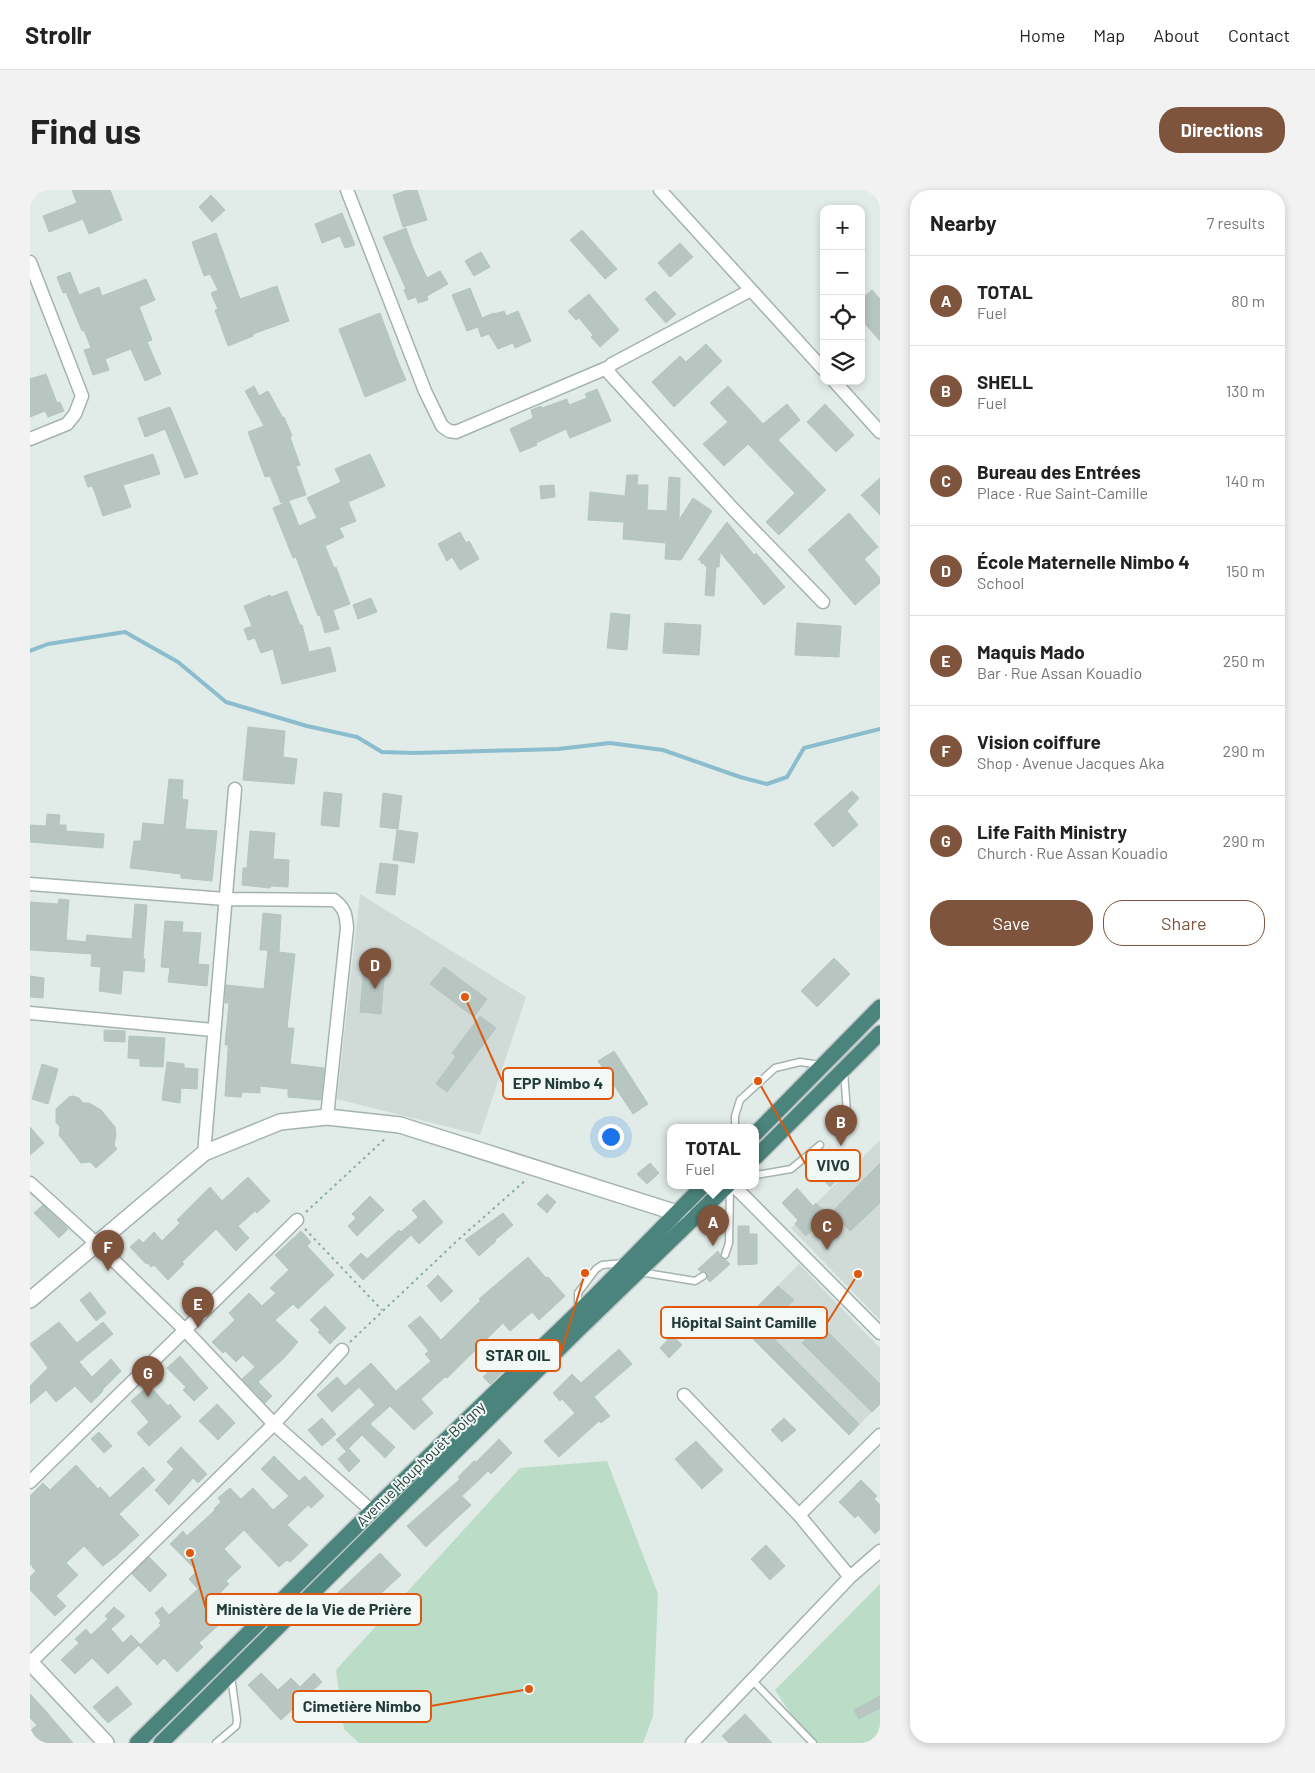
<!DOCTYPE html>
<meta charset="utf-8">
<style>
:root{--surface:#fff;--page:#f2f2f2;--text:#222;--muted:#767676;--line:#e0e0e0;--accent:#7e543d}
body{margin:0;font-family:Barlow,sans-serif;background:var(--page);color:var(--text)}
.controls{position:absolute;right:15px;top:15px;display:grid;overflow:hidden;border-radius:10px;box-shadow:0 2px 8px #0003}
.controls button{width:45px;height:45px;display:grid;place-items:center;padding:0;border:0;border-bottom:1px solid var(--line);background:var(--surface);color:var(--text);font:25px sans-serif}
.you{position:absolute;left:580px;top:946px;width:18px;height:18px;margin:-12px;border:4px solid #fff;border-radius:50%;background:#1a73e8;box-shadow:0 0 0 8px #1a73e833}
.badge{display:grid;place-items:center;width:32px;height:32px;border-radius:50%;background:var(--accent);color:#fff;font-size:16px;font-weight:700}
.pin{position:absolute;translate:-50% -41px;filter:drop-shadow(0 1px 2px #0008)}
.pin::after{content:'';position:absolute;top:26px;width:18px;height:15px;background:inherit;clip-path:polygon(0 0,100% 0,50% 100%)}
.popup{position:absolute;left:637px;top:934px;width:92px;height:65px;box-sizing:border-box;display:grid;place-content:center;border-radius:10px;background:var(--surface);filter:drop-shadow(0 1px 4px #0005);font-size:16px;white-space:nowrap;color:var(--muted)}
.popup b{font-size:19px;color:var(--text)}
.popup::after{content:'';position:absolute;left:50%;top:100%;margin-left:-10px;border:10px solid transparent;border-top-color:var(--surface)}
.list{margin:0;padding:0;list-style:none}
h2{display:flex;justify-content:space-between;align-items:center;height:65px;margin:0;padding:0 20px;font-size:21px}
h2 small{font-size:16px;font-weight:400;color:var(--muted)}
.list li{display:grid;grid-template-columns:32px 1fr auto;gap:15px;align-items:center;box-sizing:border-box;height:90px;padding:0 20px;border-top:1px solid var(--line)}
.list b{display:block;font-size:19px;white-space:nowrap}
.list p{margin:0;font-size:16px;white-space:nowrap;color:var(--muted)}
.list em{font-size:16px;font-style:normal;color:var(--muted)}
.actions{display:flex;gap:10px;padding:15px 20px}
.actions a{flex:1;padding:11px 0;border:1px solid var(--accent);border-radius:20px;text-align:center;font-size:18px;color:var(--accent)}
.actions .main{background:var(--accent);color:#fff}
.icon{flex:none;width:28px;height:28px;fill:none;stroke:currentColor;stroke-width:2;stroke-linecap:round;stroke-linejoin:round}
.map{position:relative;flex:none;width:850px;height:1553px;overflow:hidden;border-radius:20px}
header{display:flex;align-items:center;gap:30px;box-sizing:border-box;height:70px;padding:0 25px;background:var(--surface);border-bottom:1px solid var(--line)}
header strong{font-size:24px}
nav{display:flex;gap:28px;margin-inline-start:auto;font-size:18px}
.intro{display:flex;align-items:center;justify-content:space-between;box-sizing:border-box;height:120px;padding:0 30px}
h1{margin:0;font-size:35px}
.button{padding:12px 22px;border-radius:20px;background:var(--accent);color:#fff;font-size:18px;font-weight:700}
main{display:flex;gap:30px;padding:0 30px}
aside{flex:1;background:var(--surface);border-radius:20px;box-shadow:0 2px 8px #0003}
.map>svg:first-child{display:block}
</style>
<header>
<strong>Strollr</strong>
<nav><a>Home</a><a>Map</a><a>About</a><a>Contact</a></nav>
</header>
<div class="intro"><h1>Find us</h1><a class="button">Directions</a></div>
<main>
<div class="map">
<svg width="850" height="1553" viewBox="0 0 850 1553">
<rect width="100%" height="100%" fill="#e1ebe8"/>
<path fill="#d0dbd7" d="M330 704 496 807 450 945 307 909Z
M850 950V1130L761 1038Z
M769 1074 850 1158V1214L819 1245 709 1135Z"/>
<path fill="#bbdcc7" d="M577 1271 628 1404 623 1526 613 1553H329L314 1539 306 1480 490 1278Z
M850 1394V1553H780L745 1500Z"/>
<g fill="none" stroke-linecap="round" stroke-linejoin="round">
<path stroke="#8bbdcf" stroke-width="4" d="M0 461 18 454 95 442 148 472 196 512 277 536 327 547 352 562 384 563 528 559 580 553 633 560 710 587 737 594 757 587 774 558 850 539"/>
</g>
<path fill="#b7c6c1" stroke="#b4c5c0" d="M42 0H80L92 30 59 44 53 29 19 42 13 26 47 13Z
M378 0H387L397 30 373 37 363 5Z
M181 5 195 20 182 32 169 17Z
M312 23 325 55 315 58 310 46 292 53 285 34Z
M376 38 383 58 397 88 410 81 418 94 397 106 398 110 388 113 386 107 378 110 374 100 376 99 353 47Z
M552 40 587 79 575 89 540 50Z
M186 43 210 109 247 96 259 131 223 144V146L198 156 185 120 188 119 181 103 188 100 180 84 174 86 162 52Z
M650 53 663 67 640 87 628 73Z
M451 62 460 77 444 86 435 71Z
M40 82 49 105 69 97 72 106 116 89 125 110 109 117 122 150 117 152 131 184 115 191 101 159 75 169 79 180 63 185 54 160 61 158 54 140 52 141 36 102 33 103 27 87Z
M440 98 452 128 464 123V124L474 121 476 126 488 121 501 151 485 158 483 153 468 159 459 144 451 147 448 137 437 141 422 105Z
M842 100 850 109V151L831 129V110Z
M625 101 646 124 636 133 615 109Z
M559 104 589 140 570 157 561 147 563 145 549 128 546 130 538 121Z
M350 123 369 174 376 190 335 207 309 139Z
M676 154 692 171 644 217 622 192 650 166 656 172Z
M16 184 27 213 30 212 34 221 18 227 15 221 0 227V189Z
M224 196 229 206 238 201 253 228 254 227 262 246 260 247 270 275 266 276 276 305 251 313 240 286 235 287 218 242 234 236 215 201Z
M698 196 733 234 757 214 770 230 748 250 796 300 749 345 736 332 765 303 718 254 694 276 673 254 698 232 680 213Z
M567 199 581 231 540 248 536 239 506 253 507 255 490 262 480 239 503 228 501 220 511 216 512 218 537 209 539 215 557 208 555 204Z
M795 214 824 245 806 262 777 232Z
M140 217 168 284 155 288 135 239 115 247 108 228Z
M123 264 130 284 93 295 101 317 73 326 64 300 62 296 58 297 54 286Z
M340 264 355 296 318 312 326 331 309 338 314 347 295 356 304 378 306 377 320 414 303 420 309 439 295 443 290 425 288 426 266 367 263 368 243 318 259 311 269 336 287 328 277 308 311 292 305 279Z
M597 285H608L607 295H618L617 320 637 321 639 287 650 288 649 330 663 308 682 321 651 370 635 369 636 353 593 349 594 332 558 330 560 302 595 306Z
M850 288V325L831 305Z
M524 295 525 307 511 309 510 296Z
M819 323 848 357 834 369 850 388V393L825 415 778 360Z
M697 332 724 365 726 363 755 397 734 415 690 362 689 377H686L684 406 675 405 677 376H675V374L671 373V370H668Z
M430 342 436 353 439 351 449 369 430 380 422 367 417 371 408 354Z
M257 401 270 435H272L279 462 300 457 306 481 252 494 243 459 231 463 225 448 218 450 214 439 222 436 214 416 240 405 241 407Z
M341 408 347 422 328 429 323 415Z
M581 423 600 425 597 460 577 458Z
M635 433 671 435 669 465 633 463Z
M767 433 811 436 809 467 765 465Z
M218 537 255 541 253 567 267 569 264 594 213 590Z
M139 589 153 590 152 609 158 610 155 639 187 641 182 691 151 688V684L100 678 104 651H111L113 633 134 635Z
M822 601 829 608 817 621 828 635 803 657 784 634Z
M294 602 312 604 309 637 291 635Z
M353 603 372 606 368 639 350 637Z
M17 624 30 625 29 635H36V641L74 644 73 658 0 652V635L16 636Z
M367 640 388 643 384 673 363 670Z
M220 641 245 643 243 669 259 670 258 697 241 696 240 698 212 695 213 678H217Z
M350 673 368 675 365 705 346 703Z
M29 709 39 710 36 750 56 752 57 745 102 749 105 714 117 715 113 769H115L114 782 93 780 91 804 69 801 71 777 61 776 62 764 0 760V712L28 714Z
M233 723 251 725 249 762 265 764 257 838H264L260 874 294 878 291 910 258 907V899L230 896V903L212 902 211 907 195 906 198 861V855H195L199 813H195L196 795 234 799 238 760H230Z
M135 731 153 732 152 742 171 743 168 774 179 775 177 796 138 792 140 778 131 777Z
M804 768 820 784 787 817 771 801Z
M334 775 355 776 351 824 330 822Z
M414 777 457 809 444 827 400 794Z
M0 786 14 788 13 808 0 807Z
M450 826 466 838 417 902 406 894 426 866 422 863Z
M74 840 95 841V852L74 851Z
M99 846 135 848 133 877 110 876V869L98 868Z
M584 861 618 914 603 924 568 871Z
M137 872 154 874V878L168 879 167 899 151 898 150 913 132 910Z
M12 874 28 879 18 914 2 909Z
M43 906 49 908 53 913H59L71 920 85 937 86 945 84 955 87 959 66 978 60 972 51 973 29 945 30 937 26 932V919L39 907Z
M0 937 14 953 0 965Z
M808 972 816 981 800 997 792 988Z
M620 973 629 983 617 994 607 984Z
M850 973V1013L820 1041 802 1022Z
M218 987 240 1011 227 1023 225 1021 208 1036 219 1048 206 1061 186 1039 152 1072 154 1074 138 1090 124 1075 121 1077 118 1073 116 1074 100 1057 109 1049 113 1053 124 1042 132 1051 150 1033 147 1030 180 997 192 1011Z
M767 998 783 1016 786 1013 799 1025 776 1046 765 1034 768 1030 752 1013Z
M517 1004 526 1012 517 1023 507 1014Z
M340 1006 354 1020 327 1046 318 1036 326 1028 322 1024Z
M394 1010 413 1032 389 1054 381 1045 333 1090 319 1075 331 1063 337 1069 369 1040 371 1042 388 1027 382 1020Z
M13 1015 38 1039 29 1048 4 1023Z
M473 1023 483 1035 465 1050 466 1051 449 1066 435 1050Z
M708 1036H719V1044H727V1074L708 1075Z
M271 1041 281 1052 277 1056 304 1085 268 1119 263 1114 245 1130 268 1152 254 1168 228 1192 242 1206 235 1213 212 1189 225 1177 213 1165 206 1172 195 1161 193 1163 182 1152 205 1130 199 1123 219 1103 232 1116 246 1103 240 1098 259 1080 245 1065Z
M688 1061 692 1069 696 1070 700 1074 680 1092 677 1089V1083L671 1082 668 1079Z
M498 1067 516 1088 518 1087 535 1106 509 1130 502 1122 480 1141 473 1133 417 1188 415 1187 391 1209 403 1223 384 1240 360 1216 340 1234 365 1257 355 1268 332 1245 316 1261 306 1250 345 1215 329 1197 302 1222 287 1205 307 1187 315 1196 341 1173 366 1201 401 1171 395 1164 399 1161 378 1136 390 1126 411 1150 451 1110 449 1109Z
M408 1085 423 1101 411 1112 397 1096Z
M748 1096 764 1110 735 1140 829 1234 819 1245 709 1135Z
M60 1102 76 1123 66 1131 50 1110Z
M295 1116 316 1138 300 1154 288 1142 290 1140 280 1130Z
M29 1132 47 1153 73 1132 83 1144 49 1172 62 1187 81 1169 91 1181 72 1200 73 1201 61 1213 45 1196 26 1212 16 1200 0 1214V1196L18 1178 0 1154Z
M791 1135 850 1194V1214L842 1222 772 1153Z
M642 1145 652 1155 639 1168 630 1158Z
M589 1159 602 1174 564 1207 580 1226 571 1233 569 1231 529 1267 514 1251 545 1223 532 1209 530 1211 523 1203 542 1184 551 1193Z
M150 1166 178 1198 164 1211 153 1200 156 1197 137 1178Z
M470 1170 477 1177 460 1194 453 1187Z
M126 1182 133 1190 124 1198 117 1191Z
M119 1195 138 1216 140 1214 151 1227 119 1256 107 1243 119 1232 101 1211Z
M187 1214 205 1233 188 1250 169 1231Z
M292 1228 306 1244 292 1256 278 1240Z
M754 1228 766 1240 752 1252 741 1240Z
M69 1242 82 1256 74 1263 61 1249Z
M469 1249 482 1263 461 1284 458 1281 432 1306 441 1315 396 1357 377 1336 430 1289 428 1287 444 1271 446 1272Z
M666 1251 693 1280 672 1299 645 1269Z
M151 1257 177 1284 168 1293 163 1288 139 1315 125 1300 144 1279 137 1272Z
M319 1259 330 1271 319 1282 308 1269Z
M244 1266 269 1291 275 1286 294 1306 281 1318 278 1315 257 1335 278 1355 260 1372 257 1370 249 1377 214 1340 194 1359 211 1377 196 1391 199 1394 187 1406 193 1412 185 1420 194 1430 169 1453 173 1457 147 1482 134 1468 127 1475 109 1456 131 1435 129 1433 131 1431 125 1423 132 1417 139 1425 168 1399 159 1389 167 1381 140 1354 153 1341 157 1346 185 1320 184 1319 191 1312 188 1308 200 1298 211 1309 223 1298 243 1320 259 1306 231 1279Z
M46 1275 68 1299 70 1297 80 1308 113 1277 125 1290 89 1324 109 1345 86 1366 73 1376 54 1356 36 1373 48 1385 26 1406 36 1416 25 1426 0 1400V1387L6 1381 0 1374V1306L13 1293 20 1300Z
M831 1290 847 1306 844 1309 850 1315V1339L845 1344 828 1325 825 1328 809 1312Z
M736 1355 755 1376 740 1390 721 1369Z
M350 1363 371 1385 318 1434 312 1427 316 1423 302 1408Z
M119 1367 137 1385 120 1402 102 1384Z
M84 1417 95 1426 81 1439 93 1453 101 1445 110 1454 78 1484 62 1468 45 1484 31 1470 49 1453 45 1449 56 1439 61 1445 78 1429 75 1426Z
M231 1483 248 1500 261 1488 270 1497 284 1483 292 1492 251 1530 218 1495Z
M87 1496 102 1514 78 1533 63 1517Z
M0 1504 15 1520 43 1553H0V1541L7 1535 0 1528Z
M850 1506V1518L829 1529 824 1520Z
M715 1524 742 1553H699L692 1546Z"/>
<g fill="none" stroke-linecap="round" stroke-linejoin="round">
<g stroke="#a4b3b0" stroke-width="9">
<path id="service" d="M705 937V926L710 910 745 878 770 872 791 875
M805 941 817 923 814 881
M726 985 761 979 790 955
M695 1065 699 1053 700 996
M610 1082 665 1091 673 1086
M548 1119V1103L566 1079 572 1075 594 1073
M722 1490 783 1553
M186 1553 206 1536 207 1530 201 1486"/>
</g>
<g stroke="#a4b3b0" stroke-width="15">
<path id="minor" d="M317 0 395 201 412 236 419 241 426 242 579 177
M630 0 794 180
M0 72 52 206 45 224 37 234 0 249
M721 100 582 174 579 177V183L704 320 793 412
M804 191 850 242
M0 694 195 709 304 710C315 718 316 725 317 738L297 927
M0 823 183 840
M174 963 205 599
M0 993 67 1054 154 1139 244 1234 342 1321
M703 995 850 1143
M654 1205 769 1325 820 1387
M0 1292 267 1030
M769 1325 850 1245
M0 1473 244 1234 312 1160
M662 1553 820 1387 850 1361"/>
</g>
<g stroke="#a4b3b0" stroke-width="18">
<path id="tertiary" d="M0 1110 174 963 250 932 297 927 370 935 647 1023 658 1028
M0 1472 76 1553"/>
</g>
<g stroke="#c1c8c7" stroke-width="18">
<path id="trunk" d="M726 943 850 817
M726 967 850 843
M107 1553 342 1321 563 1108 674 995
M131 1553 547 1141 698 995"/>
</g>
<path stroke="#83aea5" stroke-width="2" stroke-dasharray="2.5 4" stroke-linecap="butt" d="M276 1022 357 947
M275 1039 352 1120
M320 1152 428 1050 497 989"/>
<use href="#service" stroke="#fff" stroke-width="6"/>
<use href="#minor" stroke="#fff" stroke-width="12"/>
<use href="#tertiary" stroke="#fff" stroke-width="15"/>
<use href="#trunk" stroke="#4b847c" stroke-width="15"/>
</g>
<g text-anchor="middle" stroke-width="4" stroke-linejoin="round" paint-order="stroke">
<g font-size="15" fill="#223c38" stroke="#f2f8f6">
<text transform="translate(391 1274) rotate(-44)" y="5">Avenue Houphouët-Boigny</text>
</g>
</g>
<path fill="none" stroke="#de580e" stroke-width="2" d="M435 807L473 893M728 891L776 975M828 1084L797 1133M555 1083L530 1166M160 1363L176 1419M499 1499L401 1516"/>
<g fill="#de580e" stroke="#f2f8f6" stroke-width="2">
<circle cx="435" cy="807" r="5"/>
<circle cx="728" cy="891" r="5"/>
<circle cx="828" cy="1084" r="5"/>
<circle cx="555" cy="1083" r="5"/>
<circle cx="160" cy="1363" r="5"/>
<circle cx="499" cy="1499" r="5"/>
</g>
<g fill="#f2f8f6" stroke="#de580e" stroke-width="2">
<rect x="473" y="878" width="110" height="31" rx="5"/>
<rect x="776" y="960" width="54" height="31" rx="5"/>
<rect x="631" y="1117" width="166" height="31" rx="5"/>
<rect x="446" y="1150" width="84" height="31" rx="5"/>
<rect x="176" y="1404" width="215" height="31" rx="5"/>
<rect x="263" y="1501" width="138" height="31" rx="5"/>
</g>
<g font-size="16" text-anchor="middle" font-weight="bold" fill="#223c38">
<text x="528" y="899">EPP Nimbo 4</text>
<text x="803" y="981">VIVO</text>
<text x="714" y="1138">Hôpital Saint Camille</text>
<text x="488" y="1171">STAR OIL</text>
<text x="284" y="1425">Ministère de la Vie de Prière</text>
<text x="332" y="1522">Cimetière Nimbo</text>
</g>
</svg>
<div class="controls">
<button>+</button>
<button>−</button>
<button><svg class="icon" aria-label="locate" viewBox="0 0 24 24"><circle cx="12" cy="12" r="6"/><path d="M12 2v4M12 18v4M2 12h4M18 12h4"/></svg></button>
<button><svg class="icon" aria-label="layers" viewBox="0 0 24 24"><path d="M12 4l9 5-9 5-9-5zM3 14l9 5 9-5"/></svg></button>
</div>
<div class="you"></div>
<div class="pin badge" style="left:683px;top:1056px">A</div>
<div class="popup"><b>TOTAL</b>Fuel</div>
<div class="pin badge" style="left:811px;top:956px">B</div>
<div class="pin badge" style="left:797px;top:1060px">C</div>
<div class="pin badge" style="left:345px;top:799px">D</div>
<div class="pin badge" style="left:168px;top:1138px">E</div>
<div class="pin badge" style="left:78px;top:1081px">F</div>
<div class="pin badge" style="left:118px;top:1207px">G</div>
</div>
<aside>
<h2>Nearby<small>7 results</small></h2>
<ul class="list">
<li><span class="badge">A</span><div><b>TOTAL</b><p>Fuel</p></div><em>80 m</em></li>
<li><span class="badge">B</span><div><b>SHELL</b><p>Fuel</p></div><em>130 m</em></li>
<li><span class="badge">C</span><div><b>Bureau des Entrées</b><p>Place · Rue Saint-Camille</p></div><em>140 m</em></li>
<li><span class="badge">D</span><div><b>École Maternelle Nimbo 4</b><p>School</p></div><em>150 m</em></li>
<li><span class="badge">E</span><div><b>Maquis Mado</b><p>Bar · Rue Assan Kouadio</p></div><em>250 m</em></li>
<li><span class="badge">F</span><div><b>Vision coiffure</b><p>Shop · Avenue Jacques Aka</p></div><em>290 m</em></li>
<li><span class="badge">G</span><div><b>Life Faith Ministry</b><p>Church · Rue Assan Kouadio</p></div><em>290 m</em></li>
</ul>
<div class="actions"><a class="main">Save</a><a>Share</a></div>
</aside>
</main>
